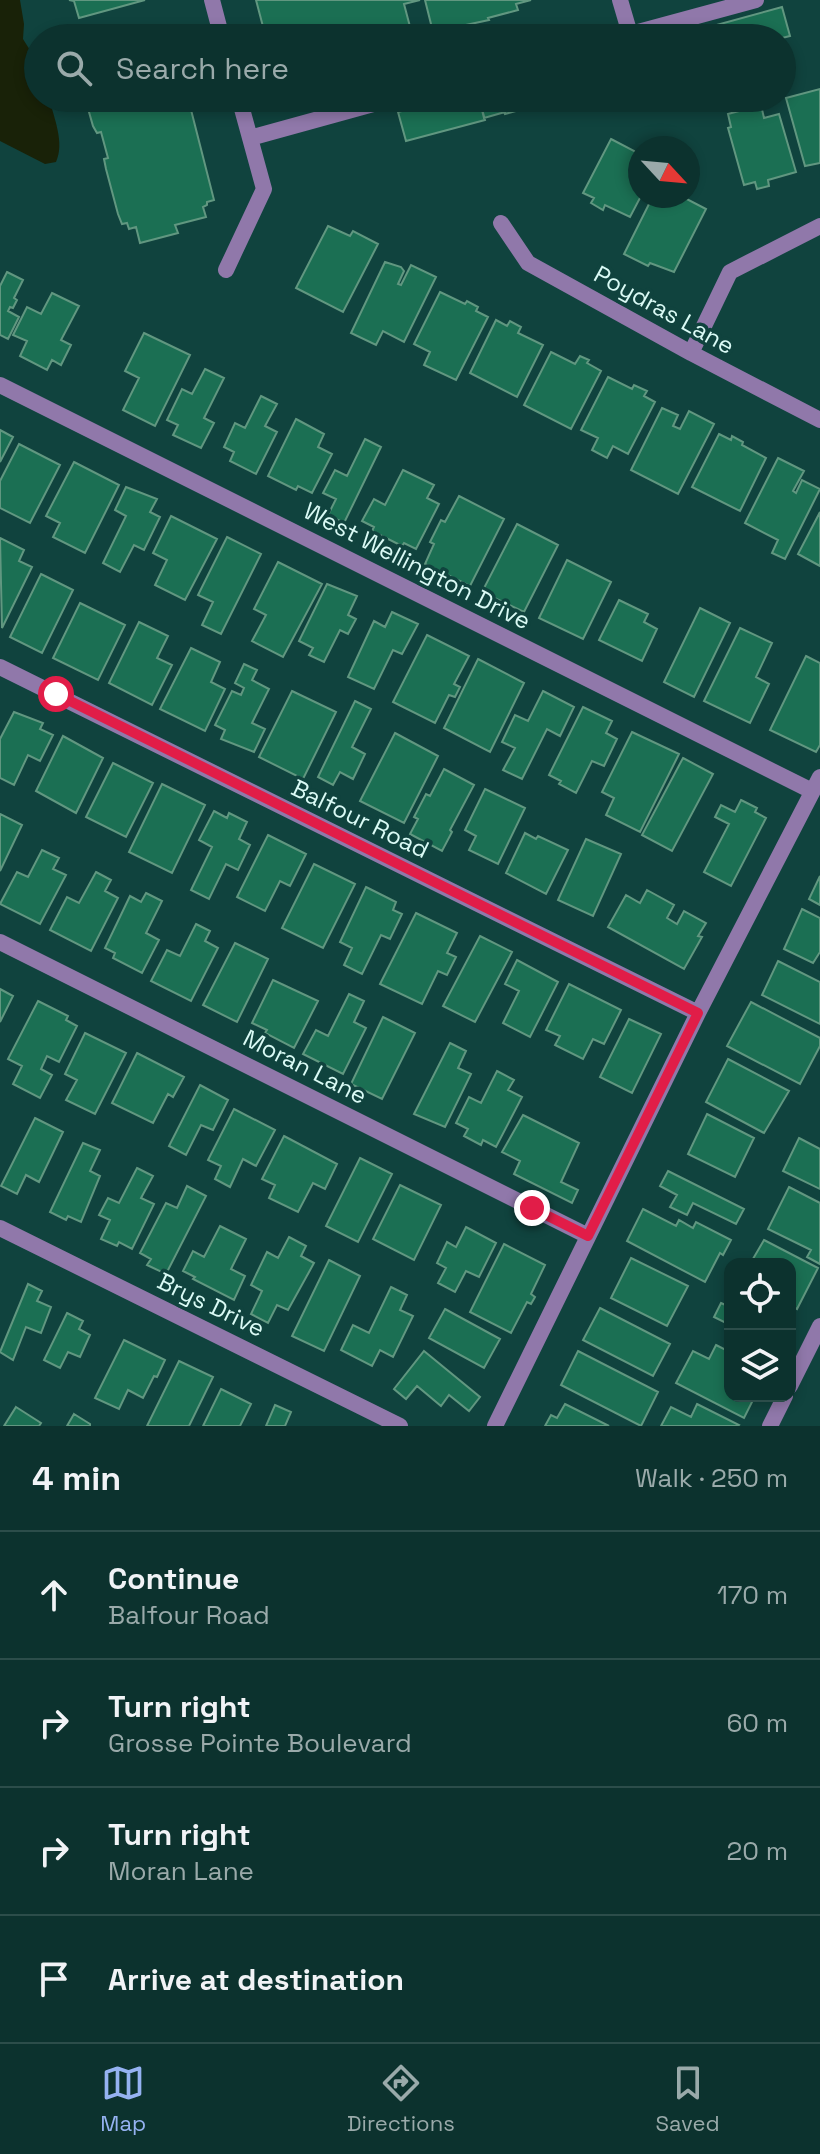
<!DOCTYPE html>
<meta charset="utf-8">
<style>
:root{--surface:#0c322e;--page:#153a36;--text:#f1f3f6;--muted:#9aaaaa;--line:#2c4d4a;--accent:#95b2f1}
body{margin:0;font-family:"Space Grotesk",sans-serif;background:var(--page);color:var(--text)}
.controls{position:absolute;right:24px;bottom:24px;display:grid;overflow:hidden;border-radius:16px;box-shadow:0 4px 12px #0003}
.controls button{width:72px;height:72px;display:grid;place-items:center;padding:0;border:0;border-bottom:2px solid var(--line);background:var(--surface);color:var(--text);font:40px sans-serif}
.compass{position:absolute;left:628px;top:136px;width:72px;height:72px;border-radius:50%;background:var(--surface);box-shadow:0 4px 12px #0003;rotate:116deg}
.stop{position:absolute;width:24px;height:24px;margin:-18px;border:6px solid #e11d48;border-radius:50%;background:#fff}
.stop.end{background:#e11d48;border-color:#fff;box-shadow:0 2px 8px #0008}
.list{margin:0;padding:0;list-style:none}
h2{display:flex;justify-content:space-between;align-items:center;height:104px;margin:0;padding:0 32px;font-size:34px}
h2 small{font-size:26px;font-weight:400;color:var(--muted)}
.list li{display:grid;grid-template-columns:52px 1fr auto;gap:24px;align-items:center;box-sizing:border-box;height:128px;padding:0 32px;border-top:2px solid var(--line)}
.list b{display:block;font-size:30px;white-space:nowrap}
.list p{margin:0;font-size:26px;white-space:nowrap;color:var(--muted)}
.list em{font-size:26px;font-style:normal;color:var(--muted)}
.icon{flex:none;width:44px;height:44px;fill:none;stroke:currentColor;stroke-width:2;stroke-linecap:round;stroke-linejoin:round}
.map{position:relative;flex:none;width:820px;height:1426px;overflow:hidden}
.search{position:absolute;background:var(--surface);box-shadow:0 4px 12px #0003;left:24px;right:24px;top:24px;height:88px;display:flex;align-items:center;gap:20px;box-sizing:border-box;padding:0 28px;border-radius:44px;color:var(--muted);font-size:30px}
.sheet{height:616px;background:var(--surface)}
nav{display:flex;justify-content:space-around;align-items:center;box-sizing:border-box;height:112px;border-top:2px solid var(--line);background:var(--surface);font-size:22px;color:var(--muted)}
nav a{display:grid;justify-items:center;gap:4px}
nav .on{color:var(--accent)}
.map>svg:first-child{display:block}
</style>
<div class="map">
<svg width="820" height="1426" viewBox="0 0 820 1426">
<rect width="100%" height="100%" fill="#10433e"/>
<path fill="#192208" d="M0 0H20L24 24 23 39 38 63V98H49C54 118 65 143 56 162L45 164 0 141Z"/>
<path fill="#1b6f53" stroke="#619780" stroke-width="2" d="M69 0H145L79 18 74 1Z
M256 0H420L404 4 413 38H266Z
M425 0H531L516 4 518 10 488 18 489 20 433 32Z
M782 7 790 36 782 38H669Z
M155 31 157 38H129Z
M820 89V163L805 166 786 98Z
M85 98H188L214 200 207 202V205L203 207 206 217 175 225 178 233 140 243 136 227 129 229 127 223 122 224 118 214 106 169 104 159 108 158 101 132 97 133 93 126Z
M452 98H479L485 120 406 141 398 112Z
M479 98H501L505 112 484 118Z
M501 98H562L505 114Z
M761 105 764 118 779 114 796 172 768 180 769 186 757 189 755 182 744 185 728 128 731 127 728 114Z
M611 139 640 154 641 196 630 217 605 205 603 210 591 203 594 198 583 193Z
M653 196H681L706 209 674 272 650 263 648 266 624 254Z
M328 226 350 236 353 231 378 244 343 312 296 288Z
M385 262 401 267 404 271 398 284 401 285 411 265 436 277 404 342 383 331 376 345 351 333Z
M7 272 23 280 14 298 17 300 13 308 10 307 8 311 19 317 8 339 0 335V286Z
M440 292 465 304 467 301 478 307 476 311 488 317 456 380 424 365 430 352 414 344Z
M52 293 79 306 61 340 71 345 61 365 52 360 47 370 20 356 27 341 13 335 27 307 41 314Z
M496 320 507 326 510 321 521 327 518 333 543 345 517 397 470 373Z
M144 333 190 355 155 426 123 410 139 378 125 371Z
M551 352 575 364 580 356 589 360 587 363 601 371 571 429 524 405Z
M205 369 224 378 204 418 214 423 201 448 173 435 178 425 167 420 182 389 192 394Z
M608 377 632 389 634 385 647 391 644 396 655 402 628 454 613 446 607 458 592 450 598 438 581 430Z
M261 396 277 404 265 426 277 432 256 474 230 461 234 452 224 447 235 423 245 428Z
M662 408 678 415 673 426 680 429 689 411 714 424 678 494 631 470Z
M296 419 324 434 318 447 332 454 312 493 298 486 296 490 268 476Z
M0 430 13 437 0 462Z
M719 434 731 440 732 436 743 442 742 445 766 458 740 511 692 487Z
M365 439 381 447 344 523 328 515 336 499 323 493 335 470 347 476Z
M19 444 60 465 30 523 0 508V481Z
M778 458 804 471 793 491 796 493 802 480 820 489 785 559 772 553 778 540 745 523Z
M74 462 119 485 85 553 53 537 60 523 46 516Z
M403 470 434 485 427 498 439 504 416 549 404 543 402 546 372 531 374 527 362 521 374 499 385 505Z
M126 487 157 499 150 512 160 517 144 550 134 545 120 572 103 563 126 516 115 510Z
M459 496 504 519 470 586 425 564 434 544 430 542 441 520 445 522Z
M820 512V566L798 554Z
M171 516 217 539 185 600 155 585 167 560 153 553Z
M517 524 558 545 524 612 482 592Z
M227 537 261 554 221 634 202 625 213 602 198 595Z
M0 538 24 550 19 561 32 567 2 628Z
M567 560 611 582 583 639 539 618Z
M278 562 322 584 283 657 252 641 266 615 254 609Z
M41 574 73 590 42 653 10 637Z
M327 584 357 596 348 615 356 619 348 634 340 630 324 662 309 655 313 648 299 641Z
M619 600 648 614 644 622 657 629 642 661 599 640Z
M80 603 125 625 98 680 53 658Z
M700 608 730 623 694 697 664 682Z
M392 612 418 624 402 654 393 650 374 689 348 677 374 621 385 627Z
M139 622 168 636 157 658 172 665 152 705 109 683Z
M740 628 772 643 756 677 769 684 750 723 704 701Z
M427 635 469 656 454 684 460 687 455 697 449 695 435 723 393 702Z
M191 648 220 662 211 682 225 689 205 731 160 709Z
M806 656 820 663V745L816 752 770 730Z
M478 659 524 683 490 752 444 728Z
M244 664 257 670 252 680 269 689 252 723 265 729 254 752 221 739 225 730 215 725 232 691 241 695 244 688 235 683Z
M292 691 336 712 303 779 259 757Z
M543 691 574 707 560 736 547 729 522 779 503 770 515 748 502 742 515 715 528 721Z
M355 701 371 709 352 747 365 754 353 779 340 772 333 785 318 777Z
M583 707 612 721 606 733 617 739 604 766 592 761 576 793 559 784 561 781 549 775Z
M14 712 43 723 40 729 53 735 40 761 28 755 14 785 0 778V739Z
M632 732 679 754 640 832 606 815 614 798 602 792Z
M395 733 438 756 404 823 360 801Z
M63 736 103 758 76 813 36 791Z
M683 758 713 774 672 851 642 835Z
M113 763 153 783 126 837 86 817Z
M444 769 474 785 450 830 452 832 442 851 410 834 418 819 414 817 426 794 430 796Z
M162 784 205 805 172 873 129 852Z
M485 789 525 808 498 864 469 850 476 836 465 830Z
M741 800 757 808 755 812 766 818 731 886 704 872 729 824 715 817 721 805 735 812Z
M214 811 227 818 229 813 247 822 239 839 250 845 238 870 226 864 209 899 191 890 212 847 199 840Z
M0 814 22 825 0 871Z
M525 833 536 839 538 836 568 850 546 894 506 873Z
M268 835 306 854 290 886 280 881 265 911 237 897Z
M586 839 621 854 593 916 558 900Z
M42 850 59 858 53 869 66 875 40 924 0 904 17 872 28 877Z
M314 864 355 884 323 948 282 928Z
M96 872 111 880 105 891 118 898 91 951 50 930 67 897 79 903Z
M820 876V905L809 899Z
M366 887 396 902 393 910 402 914 390 939 381 935 362 974 344 965 352 948 340 942Z
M647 890 674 905 667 918 677 924 684 911 706 923 698 936 702 937 684 969 608 927 626 895 640 903Z
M146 893 162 901 146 933 159 940 142 973 113 958 115 953 105 948 130 896 141 902Z
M802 909 820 918V952L813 963 784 949Z
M416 913 457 933 447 953 456 957 447 975 438 971 422 1004 380 984Z
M196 924 210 931 205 941 218 948 191 1001 151 981 167 950 180 956Z
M480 936 512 952 475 1022 443 1006Z
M235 943 268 959 237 1022 203 1005Z
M517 960 558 982 530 1037 503 1023 519 991 505 984Z
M778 961 820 982V1024L762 995Z
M273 980 318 1001 294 1048 265 1033 267 1030 252 1023Z
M569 984 621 1010 604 1044 593 1039 583 1059 555 1045 560 1036 546 1030Z
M0 989 13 996 0 1022Z
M349 994 364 1001 354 1022 366 1028 343 1074 303 1054 316 1030 328 1036Z
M38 1001 68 1016 66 1020 77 1026 59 1062 47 1056 41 1069 52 1075 40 1098 13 1084 22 1066 8 1059Z
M751 1002 820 1038V1046L800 1084 727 1046Z
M383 1017 415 1033 382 1099 351 1084Z
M629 1019 661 1034 632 1093 600 1077Z
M85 1033 126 1053 95 1114 66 1100 77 1080 65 1074Z
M450 1043 466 1051 458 1068 471 1074 445 1127 414 1114Z
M137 1053 184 1077 173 1097 168 1094 153 1123 112 1103Z
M728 1059 789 1091 764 1133 706 1102Z
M497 1071 514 1080 508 1090 522 1097 496 1147 483 1140 481 1145 464 1136 468 1129 456 1123 469 1097 481 1103Z
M200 1085 228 1100 213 1130 201 1125 186 1155 169 1146Z
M234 1109 275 1130 256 1166 243 1159 230 1187 215 1179 221 1166 208 1160Z
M707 1114 754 1138 735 1177 688 1154Z
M523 1115 579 1143 561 1182 578 1190 572 1203 514 1174 520 1161 502 1152Z
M35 1118 63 1132 39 1182 26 1175 17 1194 1 1186Z
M284 1136 337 1164 325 1189 313 1183 298 1212 269 1198 275 1185 262 1179Z
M799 1138 820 1149V1189L783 1171Z
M83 1143 100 1150 90 1171 100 1176 81 1222 68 1216 66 1220 50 1212Z
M360 1158 392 1174 358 1242 326 1226Z
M137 1168 153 1176 141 1198 154 1204 132 1249 119 1242 117 1246 101 1239 110 1220 99 1215 108 1198 119 1203Z
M668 1171 744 1209 736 1224 693 1203 687 1215 670 1207 677 1195 660 1186Z
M400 1185 441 1205 414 1260 373 1239Z
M187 1186 206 1196 166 1274 147 1265 151 1259 140 1253 166 1203 177 1208Z
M789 1187 820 1203V1264L807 1257 811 1250 768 1229Z
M643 1209 676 1226 679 1220 693 1228 696 1222 731 1240 723 1255 720 1253 705 1282 627 1241Z
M220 1226 246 1239 231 1269 245 1276 234 1300 193 1279 195 1277 183 1271 193 1251 204 1257Z
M466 1227 496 1243 479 1277 466 1271 455 1292 438 1283 446 1268 437 1263 447 1242 456 1247Z
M289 1237 306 1246 301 1256 314 1263 288 1310 277 1305 268 1323 251 1314 262 1291 251 1285 267 1252 278 1258Z
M764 1240 818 1268 797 1309 790 1305V1264H750Z
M504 1244 545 1265 531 1294 535 1297 531 1304 527 1302 511 1333 470 1312Z
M631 1258 688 1286 667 1326 611 1298Z
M329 1260 360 1276 324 1351 292 1336Z
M28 1284 42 1291 37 1301 51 1307 41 1333 26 1327 13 1360 0 1352Z
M391 1287 407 1295 400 1310 413 1316 393 1357 380 1350 372 1366 341 1350 353 1325 369 1333Z
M721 1303 730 1307V1325L714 1317Z
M600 1308 670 1344 653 1376 583 1340Z
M445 1309 500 1339 484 1368 429 1338Z
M67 1313 83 1321 79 1329 90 1335 80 1357 68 1352 60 1368 44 1360Z
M124 1340 165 1360 157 1377 154 1376 143 1398 128 1390 119 1409 95 1398Z
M716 1345 730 1352V1396H755L744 1418 676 1383 693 1351 709 1359Z
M424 1351 480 1397 469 1411 449 1395 441 1406 417 1386 406 1399 394 1389Z
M578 1351 658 1392 641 1426 561 1385Z
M179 1361 213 1377 189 1426H147Z
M221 1389 251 1404 240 1426H203Z
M565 1404 609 1426H545L551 1415 557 1418Z
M697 1404 739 1425 738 1426H661L671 1407 691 1417Z
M275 1405 291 1412 285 1426H266Z
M16 1407 41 1423 39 1426H4Z
M74 1414 90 1424V1426H67Z"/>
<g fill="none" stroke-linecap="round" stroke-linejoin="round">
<path stroke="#9078aa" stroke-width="16" d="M212 0 222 38
M620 0 630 34
M616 38 756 0
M250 138 395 98
M501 223 528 263 691 353 820 420
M226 270 264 189 239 98
M691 353 730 272 820 226
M0 385 812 791
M0 667 698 1013
M0 942 588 1236
M0 1228 400 1426
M790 1386 820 1326
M495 1426 698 1013 820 777
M770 1426 785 1396"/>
</g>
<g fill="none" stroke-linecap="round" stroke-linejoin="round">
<path stroke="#e11d48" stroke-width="10" d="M56 694 698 1013 588 1236 532 1208"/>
</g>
<g text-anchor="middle" stroke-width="7" stroke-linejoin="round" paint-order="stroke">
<g font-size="24" fill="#dafaf5" stroke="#10433e">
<text transform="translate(664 310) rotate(29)" y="8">Poydras Lane</text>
<text transform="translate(417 566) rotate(27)" y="8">West Wellington Drive</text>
<text transform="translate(360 819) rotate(26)" y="8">Balfour Road</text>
<text transform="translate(305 1067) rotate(27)" y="8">Moran Lane</text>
<text transform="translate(211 1305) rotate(26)" y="8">Brys Drive</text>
</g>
</g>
</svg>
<div class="controls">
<button><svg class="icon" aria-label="locate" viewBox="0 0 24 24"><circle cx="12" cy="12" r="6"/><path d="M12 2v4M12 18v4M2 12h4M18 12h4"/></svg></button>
<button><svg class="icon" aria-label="layers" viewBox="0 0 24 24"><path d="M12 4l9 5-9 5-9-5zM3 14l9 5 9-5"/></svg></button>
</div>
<svg class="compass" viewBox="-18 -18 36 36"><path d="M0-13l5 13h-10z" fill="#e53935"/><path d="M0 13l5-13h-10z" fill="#9aaaaa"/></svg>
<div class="stop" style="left:56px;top:694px"></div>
<div class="stop end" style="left:532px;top:1208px"></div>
<div class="search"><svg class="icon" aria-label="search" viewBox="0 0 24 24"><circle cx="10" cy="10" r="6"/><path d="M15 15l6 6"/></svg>Search here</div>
</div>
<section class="sheet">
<h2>4 min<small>Walk · 250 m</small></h2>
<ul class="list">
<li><svg class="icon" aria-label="ahead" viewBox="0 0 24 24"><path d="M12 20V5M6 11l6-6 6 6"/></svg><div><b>Continue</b><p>Balfour Road</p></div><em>170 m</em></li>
<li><svg class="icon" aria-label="right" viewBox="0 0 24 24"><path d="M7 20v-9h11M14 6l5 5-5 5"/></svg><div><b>Turn right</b><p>Grosse Pointe Boulevard</p></div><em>60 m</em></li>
<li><svg class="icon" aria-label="right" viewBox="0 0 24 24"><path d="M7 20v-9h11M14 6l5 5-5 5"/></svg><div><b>Turn right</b><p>Moran Lane</p></div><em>20 m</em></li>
<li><svg class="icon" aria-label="arrive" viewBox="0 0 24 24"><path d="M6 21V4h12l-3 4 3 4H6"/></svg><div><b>Arrive at destination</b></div></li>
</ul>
</section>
<nav>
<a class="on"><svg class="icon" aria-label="map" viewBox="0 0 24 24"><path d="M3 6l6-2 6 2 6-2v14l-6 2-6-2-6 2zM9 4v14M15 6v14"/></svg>Map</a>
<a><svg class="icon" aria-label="directions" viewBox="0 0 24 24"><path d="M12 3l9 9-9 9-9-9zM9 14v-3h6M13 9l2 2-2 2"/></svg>Directions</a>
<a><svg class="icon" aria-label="saved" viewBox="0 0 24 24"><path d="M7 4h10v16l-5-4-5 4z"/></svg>Saved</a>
</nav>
